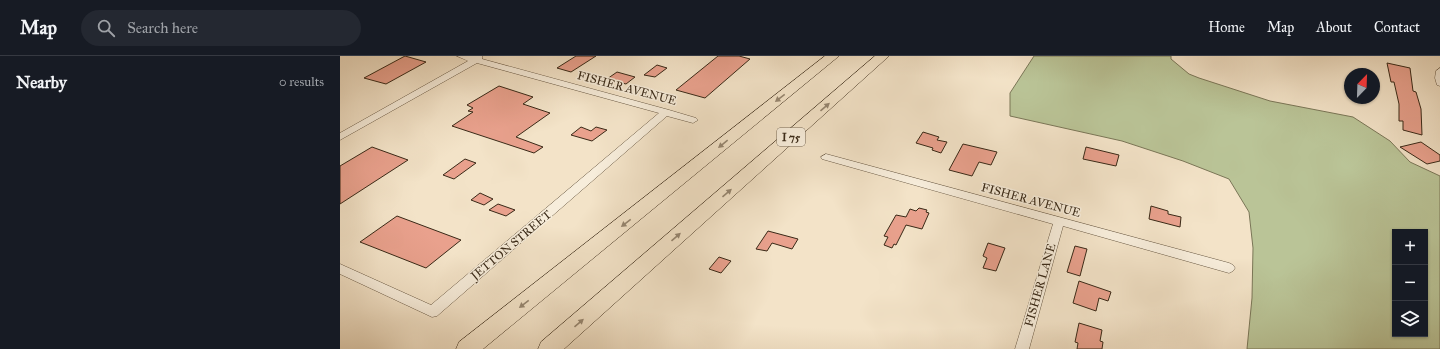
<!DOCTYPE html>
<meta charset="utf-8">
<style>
:root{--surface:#171b24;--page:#242831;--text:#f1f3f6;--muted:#9ea1a6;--line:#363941}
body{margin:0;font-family:"IM FELL Great Primer",serif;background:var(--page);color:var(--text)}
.controls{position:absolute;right:12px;bottom:12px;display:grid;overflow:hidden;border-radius:0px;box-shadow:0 1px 3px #0004}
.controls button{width:36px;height:36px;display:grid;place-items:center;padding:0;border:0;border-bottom:1px solid var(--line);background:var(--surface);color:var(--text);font:20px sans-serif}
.compass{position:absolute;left:1004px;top:12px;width:36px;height:36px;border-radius:50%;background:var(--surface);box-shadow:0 1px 3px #0004;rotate:23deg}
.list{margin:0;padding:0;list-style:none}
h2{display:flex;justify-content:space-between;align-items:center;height:52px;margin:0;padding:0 16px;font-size:17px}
h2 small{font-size:13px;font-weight:400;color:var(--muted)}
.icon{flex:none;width:22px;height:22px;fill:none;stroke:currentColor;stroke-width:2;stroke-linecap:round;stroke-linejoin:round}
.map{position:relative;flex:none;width:1100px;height:293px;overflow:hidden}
header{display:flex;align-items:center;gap:24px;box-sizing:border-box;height:56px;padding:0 20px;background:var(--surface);border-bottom:1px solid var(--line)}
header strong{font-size:19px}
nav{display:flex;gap:22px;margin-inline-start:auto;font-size:14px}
.search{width:280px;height:36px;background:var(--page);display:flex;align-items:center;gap:10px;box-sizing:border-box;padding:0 14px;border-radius:22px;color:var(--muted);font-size:15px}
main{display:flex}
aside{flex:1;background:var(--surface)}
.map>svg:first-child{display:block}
</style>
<header>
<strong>Map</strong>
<div class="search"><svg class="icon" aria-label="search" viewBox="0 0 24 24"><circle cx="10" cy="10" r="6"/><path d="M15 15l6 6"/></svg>Search here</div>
<nav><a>Home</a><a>Map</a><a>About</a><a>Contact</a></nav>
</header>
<main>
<aside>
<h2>Nearby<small>0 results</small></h2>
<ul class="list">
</ul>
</aside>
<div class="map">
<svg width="1100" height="293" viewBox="0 0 1100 293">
<rect width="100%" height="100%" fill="#f3e3c8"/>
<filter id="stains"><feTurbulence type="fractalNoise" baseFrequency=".005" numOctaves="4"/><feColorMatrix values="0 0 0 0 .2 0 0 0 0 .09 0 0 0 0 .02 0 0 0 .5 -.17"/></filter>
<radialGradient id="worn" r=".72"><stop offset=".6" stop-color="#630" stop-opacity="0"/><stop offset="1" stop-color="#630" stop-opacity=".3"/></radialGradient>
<path fill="#bac497" stroke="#7a7657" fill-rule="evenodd" d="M694 0H831V3L849 18 859 22 930 45 1013 61 1050 85 1070 106 1100 120V293H907L912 242 913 192 909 156 889 123 843 105 782 85 670 60V37ZM1055 176H1085V278H1055Z"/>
<path fill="#e9a18d" stroke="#392917" d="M65 0 86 6 46 28 24 22Z
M236 0H256L231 16 217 12Z
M378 0H399L410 3 365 42 336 34Z
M1047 7 1070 12 1073 35 1076 36 1081 53 1082 79 1063 74V65H1059V48L1054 26H1051Z
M317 9 327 12 315 21 304 19Z
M277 16 295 21 286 28 267 23Z
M159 30 193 41 183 48 210 57 176 81 203 91 194 97 112 70 133 56 128 55 133 52 127 49Z
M241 71 251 75 256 71 267 74 252 85 231 79Z
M583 76 599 81 597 84 607 86 601 97 592 94 593 92 576 87Z
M1081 86 1100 99V105L1087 108 1060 91Z
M623 88 657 96 651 109 639 106 632 120 609 114Z
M32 91 68 104 0 148V110Z
M746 91 779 99 776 110 743 103Z
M125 103 136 107 114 123 103 119Z
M140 137 153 143 144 149 131 144Z
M158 148 175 154 166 160 149 154Z
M811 150 828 155V158L841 161 840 171 809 163Z
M579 152 587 154 586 156 589 157 582 173 566 169 556 189 554 188 552 192 544 189 548 181 544 180 556 159 566 161 570 153 576 155Z
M57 160 121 184 86 212 20 186Z
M428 175 458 183 452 193 432 187 427 195 416 193Z
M648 187 665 192 656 215 643 212 647 202 643 200Z
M735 190 747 193 740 220 727 216Z
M379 201 391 205 381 217 369 213Z
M739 225 771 236 768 245 759 242 756 255 733 247Z
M739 267 762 274 760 285 763 286 762 293H737L738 287 735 286Z"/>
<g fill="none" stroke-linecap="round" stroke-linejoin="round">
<g stroke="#685843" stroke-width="1">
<path id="minor" d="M117 0H142V3L329 54 356 62 358 64 353 67 327 60 97 260 92 261 0 218V208L91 249 319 57 137 7 0 84V77L128 5Z
M1100 12V30L1097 29 1095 22 1096 15Z
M486 98 889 207 893 209 895 212 893 215 889 217 723 170 689 293H675L713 168 482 103 481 101Z"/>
</g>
<g stroke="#392917" stroke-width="1">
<path id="highway" d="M485 0H499L143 293H116L119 286Z
M535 0H549L224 293H198L201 286Z"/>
</g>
<use href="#minor" fill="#f7eddb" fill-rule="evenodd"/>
<use href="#highway" fill="#f3e3c8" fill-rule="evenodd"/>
</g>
<defs><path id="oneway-solid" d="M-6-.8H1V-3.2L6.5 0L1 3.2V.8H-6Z"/></defs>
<g fill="#968670">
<use href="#oneway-solid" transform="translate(440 42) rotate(142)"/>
<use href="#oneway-solid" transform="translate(485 51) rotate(-41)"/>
<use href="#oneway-solid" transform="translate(383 88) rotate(141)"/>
<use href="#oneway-solid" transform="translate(387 137) rotate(-41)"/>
<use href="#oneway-solid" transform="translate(286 167) rotate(142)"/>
<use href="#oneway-solid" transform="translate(336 181) rotate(-41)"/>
<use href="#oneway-solid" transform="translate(184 248) rotate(142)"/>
<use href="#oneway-solid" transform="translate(239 267) rotate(-41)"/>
</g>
<g text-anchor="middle" stroke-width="3" stroke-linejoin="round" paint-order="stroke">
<rect fill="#f7eddb" stroke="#726452" stroke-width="1" x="437" y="72" width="28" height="18" rx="3"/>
<g font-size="11" font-weight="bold" fill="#392917">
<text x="451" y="85">I 75</text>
</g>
<g font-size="12" fill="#392917" stroke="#f7eddb">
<text transform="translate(287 32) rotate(15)" y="4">FISHER AVENUE</text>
<text transform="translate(691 144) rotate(15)" y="4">FISHER AVENUE</text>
<text transform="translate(171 189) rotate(-40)" y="4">JETTON STREET</text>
<text transform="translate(700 229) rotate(-74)" y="4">FISHER LANE</text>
</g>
</g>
<rect width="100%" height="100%" filter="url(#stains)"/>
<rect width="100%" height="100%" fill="url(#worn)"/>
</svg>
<div class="controls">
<button>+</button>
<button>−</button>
<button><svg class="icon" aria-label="layers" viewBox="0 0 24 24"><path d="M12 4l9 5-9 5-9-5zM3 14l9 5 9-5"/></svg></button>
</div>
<svg class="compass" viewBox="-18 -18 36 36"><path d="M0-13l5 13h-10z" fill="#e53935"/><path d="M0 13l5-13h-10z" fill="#9ea1a6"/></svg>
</div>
</main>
